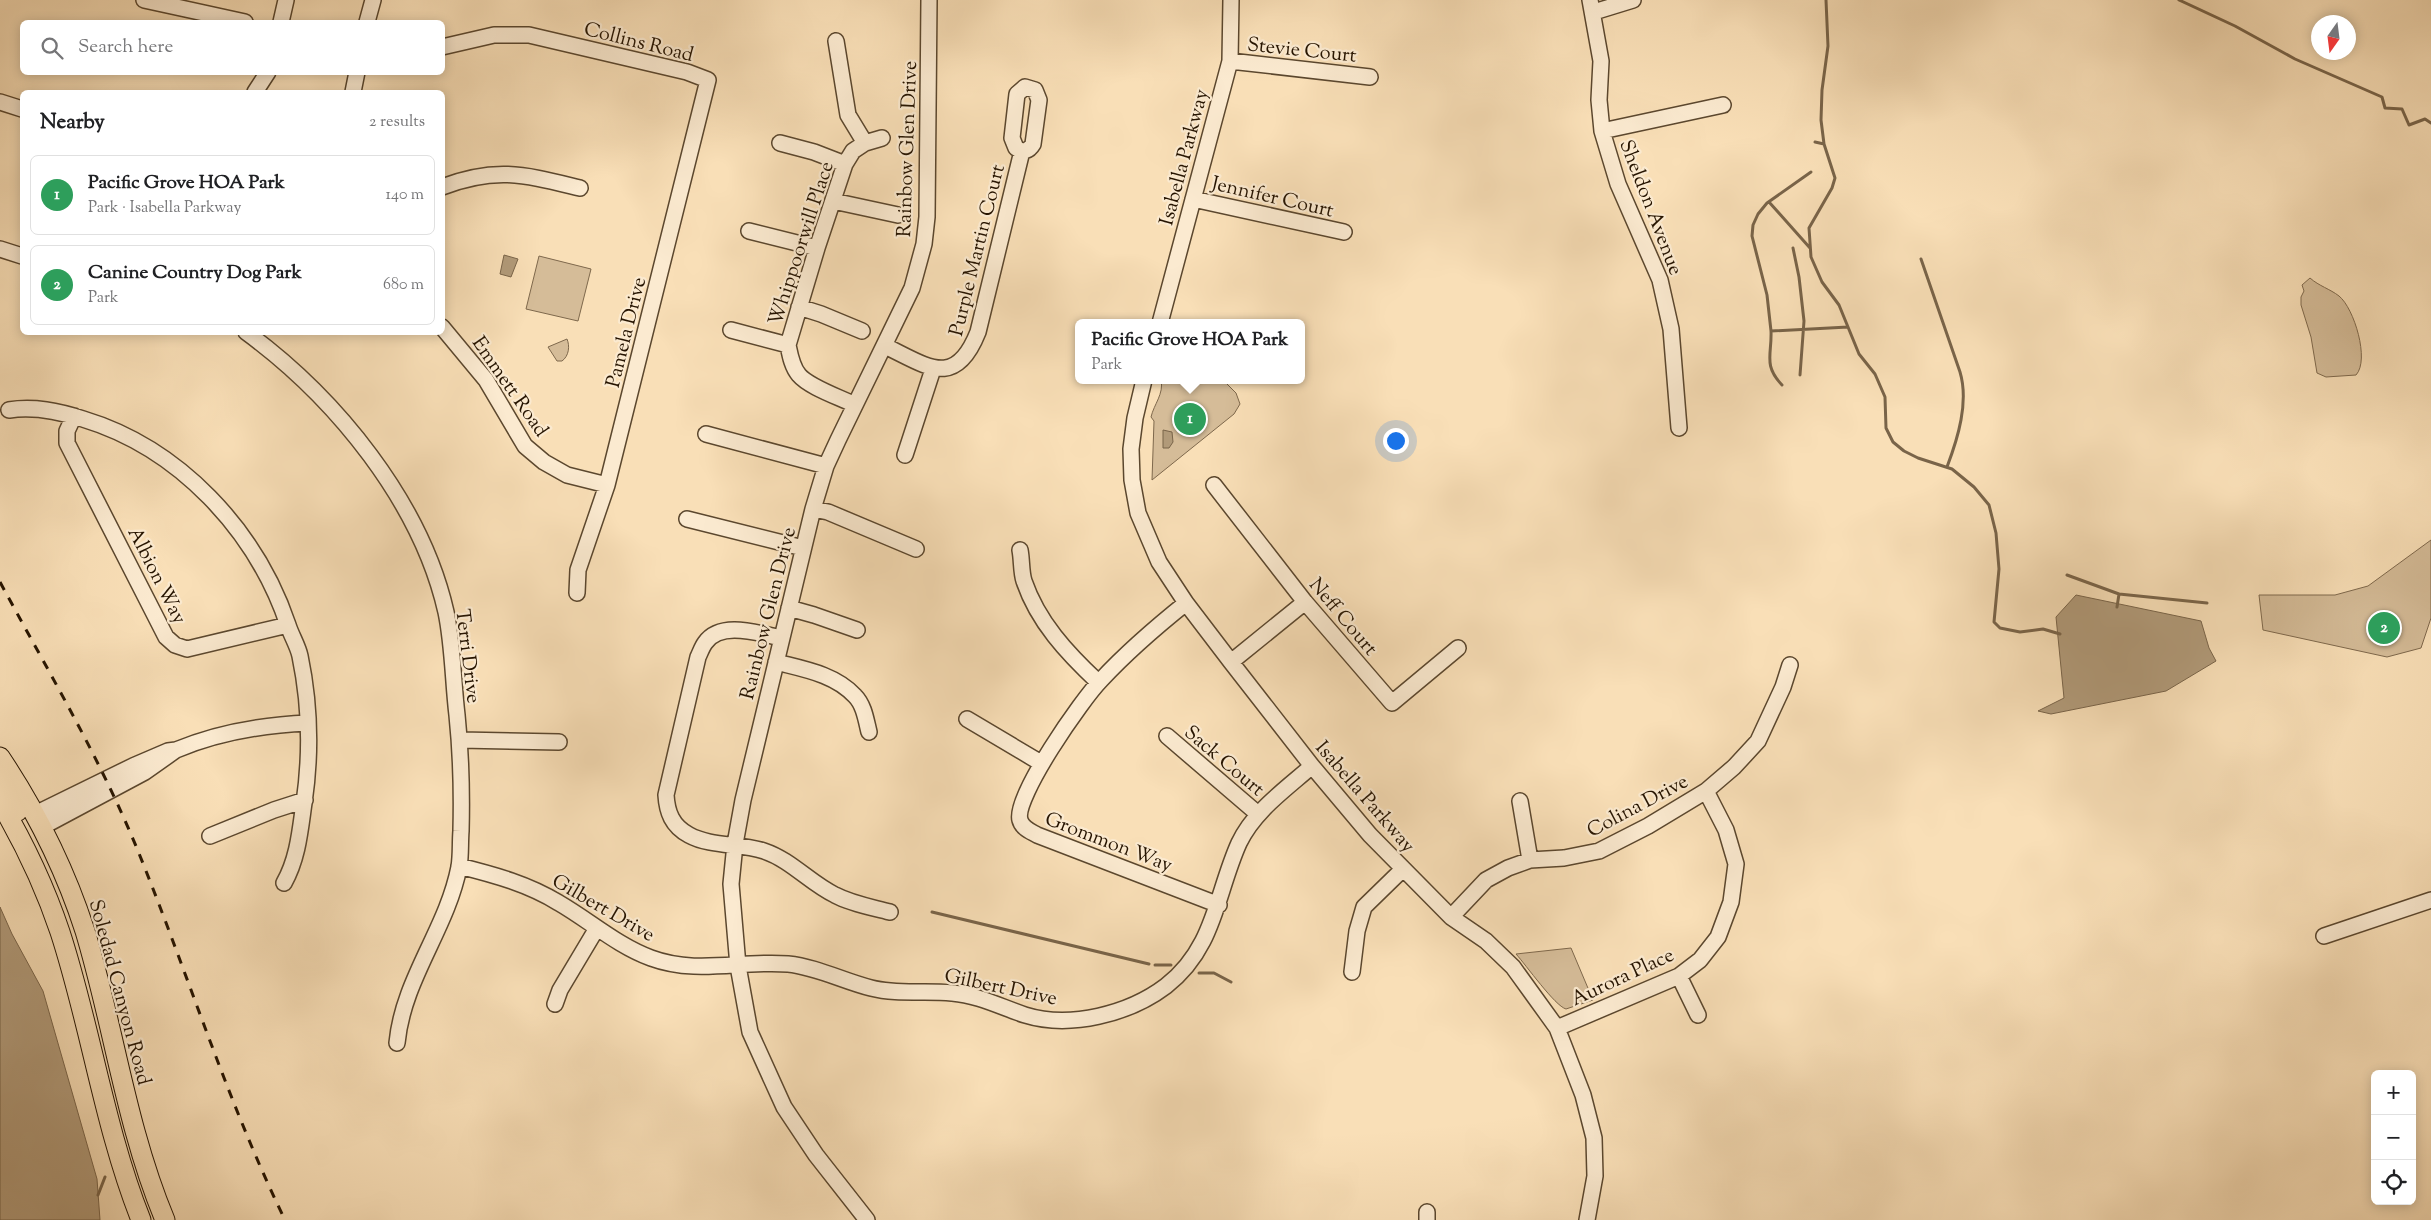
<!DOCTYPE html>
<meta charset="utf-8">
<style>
:root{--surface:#fff;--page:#f6f6f6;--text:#202124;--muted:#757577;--line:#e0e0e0;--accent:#ea580c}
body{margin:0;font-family:"Sorts Mill Goudy",serif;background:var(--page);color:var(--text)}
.controls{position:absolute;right:15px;bottom:15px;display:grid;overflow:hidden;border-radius:8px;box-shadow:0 2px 12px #0003}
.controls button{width:45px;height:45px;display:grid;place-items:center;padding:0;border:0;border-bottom:1px solid var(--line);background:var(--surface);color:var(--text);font:25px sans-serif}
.compass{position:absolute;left:2311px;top:15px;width:45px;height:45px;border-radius:50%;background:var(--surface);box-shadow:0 2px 12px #0003;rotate:194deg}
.you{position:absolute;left:1395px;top:440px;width:18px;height:18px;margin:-12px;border:4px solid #fff;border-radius:50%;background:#1a73e8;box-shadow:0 0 0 8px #1a73e833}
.badge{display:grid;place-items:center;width:32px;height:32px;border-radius:50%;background:var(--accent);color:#fff;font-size:16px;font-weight:700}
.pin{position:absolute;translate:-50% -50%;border:2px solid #fff;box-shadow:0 1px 5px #0006}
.popup{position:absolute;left:1075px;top:319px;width:230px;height:65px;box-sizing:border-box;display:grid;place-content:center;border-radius:8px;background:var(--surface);filter:drop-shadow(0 1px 4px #0005);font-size:16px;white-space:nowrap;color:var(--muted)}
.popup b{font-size:19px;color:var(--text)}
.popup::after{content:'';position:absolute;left:50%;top:100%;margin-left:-10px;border:10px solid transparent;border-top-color:var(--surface)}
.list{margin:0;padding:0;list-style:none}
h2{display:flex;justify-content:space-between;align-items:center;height:65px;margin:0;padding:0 20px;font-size:21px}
h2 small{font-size:16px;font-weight:400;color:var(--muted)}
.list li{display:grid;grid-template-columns:32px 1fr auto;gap:15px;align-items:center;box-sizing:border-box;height:80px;margin:0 10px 10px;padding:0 10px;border:1px solid var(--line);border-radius:8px}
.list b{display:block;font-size:19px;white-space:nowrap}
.list p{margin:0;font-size:16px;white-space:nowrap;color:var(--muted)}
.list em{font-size:16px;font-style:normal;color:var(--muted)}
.icon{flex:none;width:28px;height:28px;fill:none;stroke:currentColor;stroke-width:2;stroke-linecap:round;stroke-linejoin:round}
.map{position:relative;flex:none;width:2431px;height:1220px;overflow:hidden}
.search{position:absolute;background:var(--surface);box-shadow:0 2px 12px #0003;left:20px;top:20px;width:425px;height:55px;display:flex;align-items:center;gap:12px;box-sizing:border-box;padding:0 18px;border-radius:8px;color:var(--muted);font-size:19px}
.panel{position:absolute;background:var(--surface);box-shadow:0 2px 12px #0003;left:20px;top:90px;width:425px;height:245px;border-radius:8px}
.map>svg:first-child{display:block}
</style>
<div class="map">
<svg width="2431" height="1220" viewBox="0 0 2431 1220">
<rect width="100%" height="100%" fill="#f9dfb7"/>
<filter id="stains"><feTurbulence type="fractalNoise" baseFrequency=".004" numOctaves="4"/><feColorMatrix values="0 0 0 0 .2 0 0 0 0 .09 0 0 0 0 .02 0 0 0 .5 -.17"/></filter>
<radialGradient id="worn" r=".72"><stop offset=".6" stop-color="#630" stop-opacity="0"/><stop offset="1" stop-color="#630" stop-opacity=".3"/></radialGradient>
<path fill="#d5bc98" stroke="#7e684c" d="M539 256 591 269 578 321 526 309Z
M2310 278C2319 286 2330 289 2339 296 2354 308 2370 360 2356 375L2326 377 2317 373 2311 337 2301 305V297L2304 291 2302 285Z
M567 339C570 346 569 356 562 361H557L548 347Z
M1161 380H1223L1236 393 1240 404 1234 414 1152 480 1154 421 1151 417C1154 404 1164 394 1161 380Z
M2431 540V618L2421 648 2387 657 2263 630 2259 595H2335L2368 586Z
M1571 948 1593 1000 1566 1009C1555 1006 1526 965 1516 954Z"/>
<path fill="#b19a79" stroke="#796449" d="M504 255 518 259 511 277 500 274Z
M1163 430 1172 432 1173 442 1169 448H1163Z
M2076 595 2201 621 2209 648 2216 661 2166 691 2051 714 2038 711 2064 698 2056 617Z
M0 907 12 934 43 991 97 1179 100 1220H0Z"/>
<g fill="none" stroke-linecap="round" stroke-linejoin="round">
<path stroke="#796449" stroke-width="3" d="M1826 0 1828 46 1822 90 1821 120 1824 144 1835 178 1832 188 1809 228 1811 257 1822 282 1839 305 1859 354 1875 374 1885 397 1886 428 1893 442 1904 451 1918 458 1952 469 1974 487 1989 505 1996 533 1999 569 1994 622 2000 628 2020 632 2043 629 2060 634
M2179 0 2235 26 2295 59 2382 97 2385 108 2402 109 2409 125 2425 119 2431 123
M1815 142 1824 144
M1811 172 1767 203 1758 214 1753 225 1752 236 1767 295 1771 331 1848 327
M1769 202 1810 248
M1793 248 1799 277 1804 321 1800 375
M1921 259 1960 372C1969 402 1958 438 1947 467
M1771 331C1772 355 1763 365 1782 385
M2067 575 2119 594 2117 607
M2119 594 2207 603
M932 912 1149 964
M1155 965H1171
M1199 973H1214L1231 982
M98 1195 105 1177"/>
<g stroke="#5b472e" stroke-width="18">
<path id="minor" d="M144 0 245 22
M1590 0 1601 61 1599 100 1602 131 1618 184 1660 280 1671 329 1679 428
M1594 12 1633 0
M281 22 286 0
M367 22 373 0
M836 41 848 115 865 143
M442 47 494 35H529L687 72 708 80 607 485 578 570 577 593
M1230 61 1370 77
M1025 87 1035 90 1039 100 1033 144C1029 151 1023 153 1016 148L1012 138 1017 94Z
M255 92 268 72
M353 92 357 72
M0 102 22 109
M1602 131 1723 105
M780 143 814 152 845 164
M442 187C497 166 526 175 580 188
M1193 199 1344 232
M833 201 898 215
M749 231 817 248
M0 249 22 256
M799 307 821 314 862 331
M1160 323 1230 61 1231 0
M442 327 486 380 525 446 544 462 567 475 607 485
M731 330 788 345
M246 332C336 398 421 502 446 612 453 645 453 682 457 715 461 754 462 792 461 831 460 843 461 855 459 867 447 929 403 979 397 1043
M885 346C927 366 955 390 978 332L1022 151
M1144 380 1135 418 1131 449 1132 480 1138 513 1159 562 1186 603 1231 662 1312 766 1370 835 1451 917 1486 941 1513 967 1557 1028 1583 1095 1594 1138 1595 1176 1587 1220
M855 405C839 397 809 387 799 375 792 367 790 355 788 345L817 248 845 164 853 151 865 143 882 138
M9 410C34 406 58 411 83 419 179 448 256 530 288 625 291 635 298 646 300 656 310 704 311 755 304 803 300 831 298 858 284 883
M74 416 67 431V443L166 637 175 645 187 649 288 625
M706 434 826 466
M905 455 933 369
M1214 485 1305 602 1392 703 1458 648
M813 509 828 512 916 549
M687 519 803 548
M1020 550C1022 560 1021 572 1024 581 1038 622 1067 653 1098 682
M1186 603C1156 627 1127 652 1101 680 1083 698 1013 798 1020 820 1022 828 1030 831 1037 835L1219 905
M789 608 814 615 857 630
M782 638C760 634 721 620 705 643 702 647 700 653 698 657L666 795C667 812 672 826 689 835 711 847 740 843 764 851 791 860 810 883 835 895 852 904 871 907 890 912
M776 662C803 669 835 674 855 696 864 705 866 720 869 732
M1231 662 1305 602
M967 719 1041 763
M1167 736 1258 814
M460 740 559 742
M176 750C219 732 261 725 308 723
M1520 801 1530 860
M35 814 133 766 168 751 176 750 145 772 42 827
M210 836 274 810 305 800
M459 866C495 875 528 884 559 903 590 921 618 946 651 958 697 975 741 960 788 964 817 967 843 981 871 988 898 995 925 990 952 993 978 995 1001 1007 1025 1015 1070 1029 1129 1014 1166 986 1215 948 1216 894 1239 843 1254 811 1286 789 1312 766
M1451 917 1486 880 1508 868 1530 860 1564 858 1599 851 1648 826 1706 791 1734 767 1758 741 1783 687 1790 665
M2324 936 2431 900
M1352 972 1357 931 1364 907 1403 869
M1679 976 1698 1015
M555 1004 560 990 597 928
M1557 1028 1679 976 1700 960 1718 937 1731 902 1736 864 1726 830 1706 791
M867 1220 816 1155 784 1107 750 1032 738 966 731 884 735 844 743 800 813 509 826 466 838 440 912 288 924 244 927 217 929 0
M1427 1220V1212"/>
</g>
<g stroke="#261400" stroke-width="21">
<path id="major" d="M0 757C36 811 65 869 85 931 114 1027 126 1127 165 1220
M0 783 18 811
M0 802C24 843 45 887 60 932 91 1027 104 1127 141 1220"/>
</g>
<use href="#minor" stroke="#fbead0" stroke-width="15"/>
<use href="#major" stroke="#f9dfb7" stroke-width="19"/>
<path stroke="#261400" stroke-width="3" stroke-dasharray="9 9" stroke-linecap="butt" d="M0 582C48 671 100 758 138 851 188 974 227 1101 285 1220"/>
</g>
<g text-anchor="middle" stroke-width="4.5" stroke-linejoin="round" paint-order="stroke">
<g font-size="20" fill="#261400" stroke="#fbead0">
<text transform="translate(639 41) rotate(14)" y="7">Collins Road</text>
<text transform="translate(1302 49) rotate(6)" y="7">Stevie Court</text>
<text transform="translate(906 149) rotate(-88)" y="7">Rainbow Glen Drive</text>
<text transform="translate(1183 157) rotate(-75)" y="7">Isabella Parkway</text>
<text transform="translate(1273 196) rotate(13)" y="7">Jennifer Court</text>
<text transform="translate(1652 207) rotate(69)" y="7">Sheldon Avenue</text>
<text transform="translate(800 243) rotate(-72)" y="7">Whippoorwill Place</text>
<text transform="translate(976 250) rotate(-76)" y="7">Purple Martin Court</text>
<text transform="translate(625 332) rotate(-76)" y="7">Pamela Drive</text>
<text transform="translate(511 386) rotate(55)" y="7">Emmett Road</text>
<text transform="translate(158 575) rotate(63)" y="7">Albion Way</text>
<text transform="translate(767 613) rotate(-76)" y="7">Rainbow Glen Drive</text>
<text transform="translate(1344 616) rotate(50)" y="7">Neff Court</text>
<text transform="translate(469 656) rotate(83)" y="7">Terri Drive</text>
<text transform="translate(1225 760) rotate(40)" y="7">Sack Court</text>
<text transform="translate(1366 796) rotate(49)" y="7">Isabella Parkway</text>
<text transform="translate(1637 805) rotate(-28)" y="7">Colina Drive</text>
<text transform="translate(1109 841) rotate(21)" y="7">Grommon Way</text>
<text transform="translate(604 907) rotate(30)" y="7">Gilbert Drive</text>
<text transform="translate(1622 976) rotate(-25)" y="7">Aurora Place</text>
<text transform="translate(1001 986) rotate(12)" y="7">Gilbert Drive</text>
<text transform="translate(121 992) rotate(75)" y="7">Soledad Canyon Road</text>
</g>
</g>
<rect width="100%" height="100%" filter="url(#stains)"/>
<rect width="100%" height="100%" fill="url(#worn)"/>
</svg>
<div class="controls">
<button>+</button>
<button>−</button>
<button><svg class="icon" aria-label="locate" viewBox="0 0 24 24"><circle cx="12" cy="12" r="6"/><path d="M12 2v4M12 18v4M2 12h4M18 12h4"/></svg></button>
</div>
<svg class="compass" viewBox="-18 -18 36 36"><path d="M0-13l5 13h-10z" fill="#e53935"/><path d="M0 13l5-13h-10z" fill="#757577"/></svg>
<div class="you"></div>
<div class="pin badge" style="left:1190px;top:419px;background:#2e9e5b">1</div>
<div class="popup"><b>Pacific Grove HOA Park</b>Park</div>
<div class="pin badge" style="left:2384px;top:628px;background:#2e9e5b">2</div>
<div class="search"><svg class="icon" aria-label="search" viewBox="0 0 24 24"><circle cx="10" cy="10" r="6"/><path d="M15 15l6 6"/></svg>Search here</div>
<section class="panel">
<h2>Nearby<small>2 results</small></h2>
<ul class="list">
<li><span class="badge" style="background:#2e9e5b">1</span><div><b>Pacific Grove HOA Park</b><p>Park · Isabella Parkway</p></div><em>140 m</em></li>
<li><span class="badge" style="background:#2e9e5b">2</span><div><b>Canine Country Dog Park</b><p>Park</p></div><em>680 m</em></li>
</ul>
</section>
</div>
